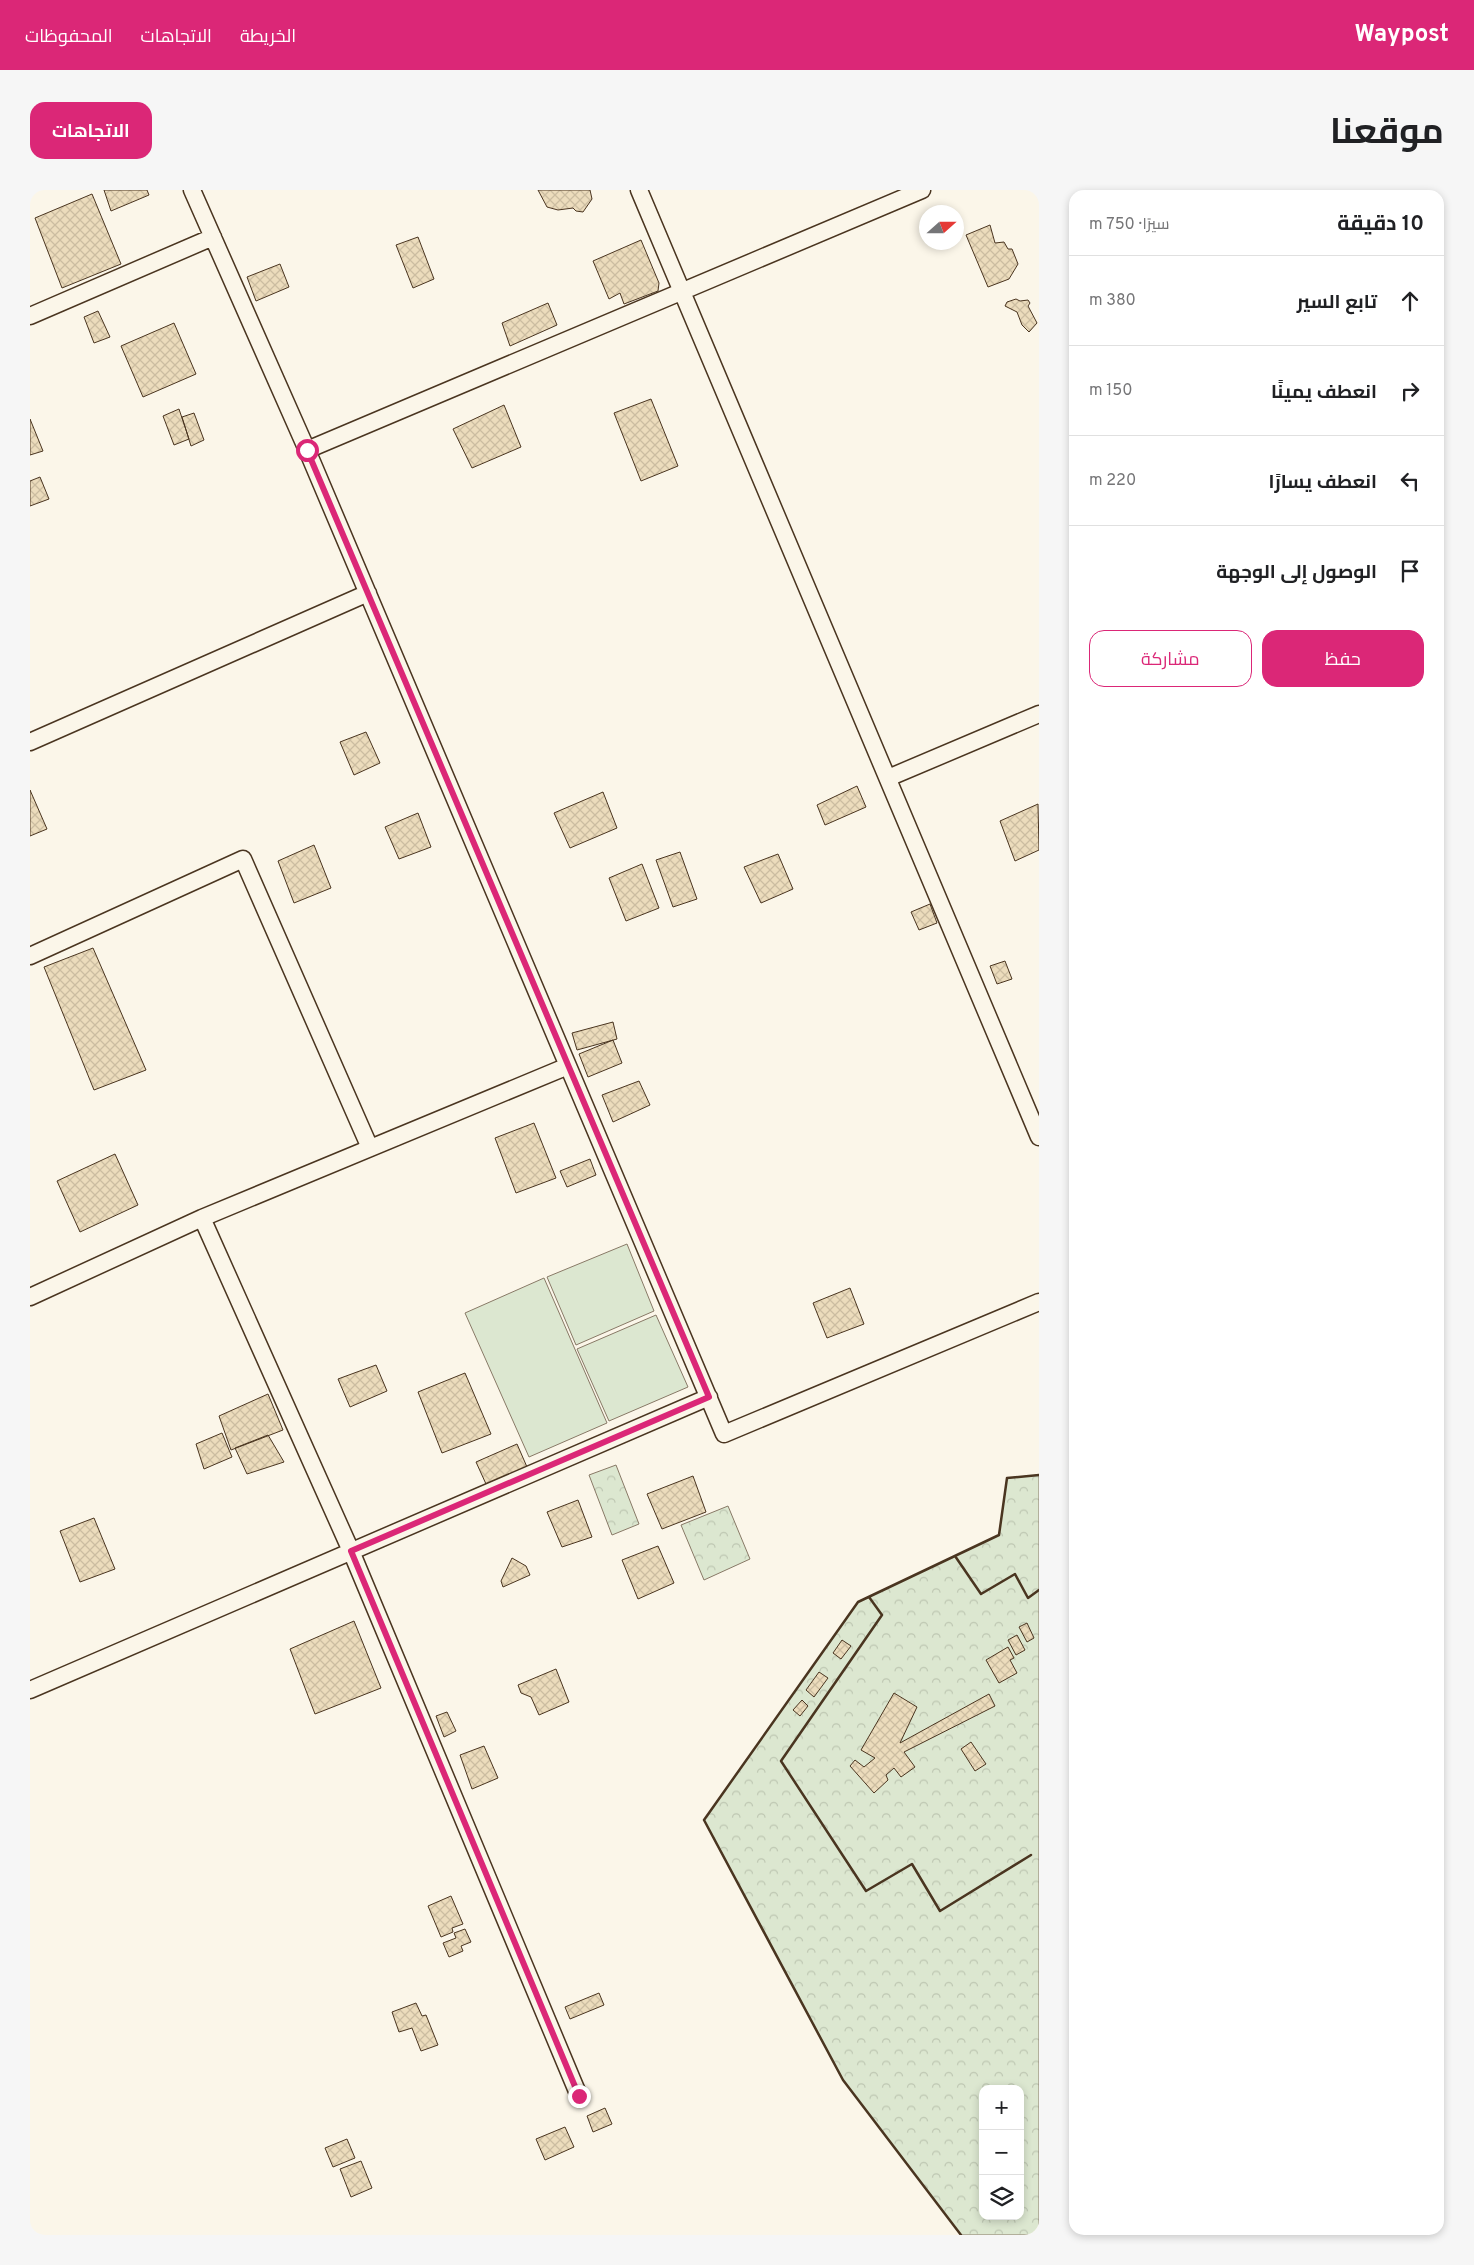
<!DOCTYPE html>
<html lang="ar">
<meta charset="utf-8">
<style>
:root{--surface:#fff;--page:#f6f6f6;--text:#202124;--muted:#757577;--line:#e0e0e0;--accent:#db2777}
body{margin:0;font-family:Overpass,Cairo,sans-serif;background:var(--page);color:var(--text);direction:rtl}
.controls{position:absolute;right:15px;bottom:15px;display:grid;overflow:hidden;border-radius:10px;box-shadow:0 2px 8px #0003}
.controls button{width:45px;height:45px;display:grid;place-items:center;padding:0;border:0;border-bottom:1px solid var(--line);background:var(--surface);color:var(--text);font:25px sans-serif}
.compass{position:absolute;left:889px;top:15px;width:45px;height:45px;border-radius:50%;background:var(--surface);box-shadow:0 2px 8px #0003;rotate:69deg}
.stop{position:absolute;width:15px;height:15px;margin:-11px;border:4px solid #db2777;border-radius:50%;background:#fff}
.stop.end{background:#db2777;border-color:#fff;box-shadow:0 1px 5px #0008}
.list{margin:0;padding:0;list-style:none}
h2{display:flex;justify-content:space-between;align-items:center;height:65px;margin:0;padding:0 20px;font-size:21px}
h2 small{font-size:16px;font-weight:400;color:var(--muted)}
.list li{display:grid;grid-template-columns:32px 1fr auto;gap:15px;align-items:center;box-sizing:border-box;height:90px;padding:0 20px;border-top:1px solid var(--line)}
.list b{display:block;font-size:19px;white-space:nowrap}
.list em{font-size:16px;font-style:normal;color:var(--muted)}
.actions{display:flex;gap:10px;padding:15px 20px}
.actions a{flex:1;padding:11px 0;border:1px solid var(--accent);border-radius:15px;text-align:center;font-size:18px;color:var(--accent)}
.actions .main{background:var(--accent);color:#fff}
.icon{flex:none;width:28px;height:28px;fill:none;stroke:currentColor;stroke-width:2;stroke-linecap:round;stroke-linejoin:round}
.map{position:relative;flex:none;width:1009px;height:2045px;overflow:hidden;direction:ltr;border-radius:15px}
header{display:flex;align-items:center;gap:30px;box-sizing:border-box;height:70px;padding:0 25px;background:var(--accent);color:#fff}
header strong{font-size:24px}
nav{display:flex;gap:28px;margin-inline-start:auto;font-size:18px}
.intro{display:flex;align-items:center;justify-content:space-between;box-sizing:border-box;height:120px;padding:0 30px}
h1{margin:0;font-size:35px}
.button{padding:12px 22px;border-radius:15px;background:var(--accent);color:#fff;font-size:18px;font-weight:700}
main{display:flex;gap:30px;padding:0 30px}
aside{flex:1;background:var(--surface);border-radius:15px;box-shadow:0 2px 8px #0003}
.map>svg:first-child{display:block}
</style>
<header>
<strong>Waypost</strong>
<nav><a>الخريطة</a><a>الاتجاهات</a><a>المحفوظات</a></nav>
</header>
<div class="intro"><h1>موقعنا</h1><a class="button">الاتجاهات</a></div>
<main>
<aside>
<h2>10 دقيقة<small>سيرًا · 750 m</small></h2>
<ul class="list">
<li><svg class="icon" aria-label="ahead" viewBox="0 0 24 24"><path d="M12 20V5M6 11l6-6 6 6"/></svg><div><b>تابع السير</b></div><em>380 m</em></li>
<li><svg class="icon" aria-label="right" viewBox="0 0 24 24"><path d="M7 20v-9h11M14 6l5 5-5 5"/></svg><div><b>انعطف يمينًا</b></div><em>150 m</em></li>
<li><svg class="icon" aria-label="left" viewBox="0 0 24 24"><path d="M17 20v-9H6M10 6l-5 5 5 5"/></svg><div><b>انعطف يسارًا</b></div><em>220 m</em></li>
<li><svg class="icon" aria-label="arrive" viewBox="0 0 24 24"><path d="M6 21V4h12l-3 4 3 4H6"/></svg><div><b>الوصول إلى الوجهة</b></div></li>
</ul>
<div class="actions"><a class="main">حفظ</a><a>مشاركة</a></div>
</aside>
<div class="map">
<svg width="1009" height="2045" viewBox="0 0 1009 2045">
<defs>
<pattern id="forest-crowns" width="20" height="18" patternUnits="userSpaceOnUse" patternTransform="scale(1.25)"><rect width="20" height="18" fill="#dce7d0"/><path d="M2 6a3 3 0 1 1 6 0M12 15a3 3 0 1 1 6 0" fill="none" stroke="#bec7b2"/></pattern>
<pattern id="building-cross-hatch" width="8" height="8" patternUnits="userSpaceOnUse" patternTransform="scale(1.25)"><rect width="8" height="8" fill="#ecdcbc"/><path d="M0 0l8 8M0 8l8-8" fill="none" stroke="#ccbda1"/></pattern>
</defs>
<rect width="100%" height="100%" fill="#fbf6e9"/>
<path fill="#dce7d0" stroke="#887966" d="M597 1054 624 1121 546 1155 517 1087Z
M514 1088 577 1233 499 1267 435 1123Z
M626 1125 658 1197 579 1231 547 1159Z"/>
<path fill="url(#forest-crowns)" stroke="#887966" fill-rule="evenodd" d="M586 1275 609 1334 582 1345 559 1285Z
M1009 1285V2045H931L813 1890 674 1630 828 1412 969 1345 977 1288ZM953 1899H990V2026H953Z
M698 1316 720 1369 674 1390 651 1335Z"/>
<path fill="url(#building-cross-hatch)" stroke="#4a3520" d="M74 0H117L119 5 81 21Z
M508 0H560L562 9 553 22 546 21 543 18 528 20 517 17Z
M62 4 91 74 32 98 5 28Z
M960 35 965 53 974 52 978 59H982L988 74 979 89 958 97 936 45Z
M388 47 404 89 383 98 366 55Z
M611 50 629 93 628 101 594 114 590 103 579 109 563 71Z
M250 74 259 97 226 111 217 87Z
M986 109 990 111 998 110 1000 113 998 116 1007 133 999 142 992 135 987 122 975 116 977 112Z
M518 113 527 135 480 156 472 133Z
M68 121 80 147 64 153 54 127Z
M144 133 166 184 113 207 91 156Z
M621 209 648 276 611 291 584 223Z
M474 215 491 257 442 278 423 239Z
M149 219 159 249 144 255 133 226Z
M164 223 174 250 161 256 152 227Z
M0 229 13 261 0 265Z
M10 287 19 309 0 316V291Z
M336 542 350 573 324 585 310 552Z
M827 596 836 617 795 635 787 615Z
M0 600 17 639 0 646Z
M573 602 587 638 540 658 524 623Z
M1008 614 1009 660 985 671 970 631Z
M388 623 401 657 369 669 355 637Z
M284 655 301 698 264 713 248 671Z
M650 662 667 709 643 717 626 670Z
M748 664 763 699 731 713 714 677Z
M612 674 629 718 596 731 579 688Z
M900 714 907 733 889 740 881 722Z
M63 758 116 880 64 900 14 777Z
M975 771 982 789 967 794 960 776Z
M583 832 587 849 547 860 542 843Z
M583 850 592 873 558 887 549 864Z
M609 891 620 915 583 932 572 905Z
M504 933 526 988 486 1003 465 948Z
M85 964 108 1015 50 1042 27 991Z
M560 969 566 985 537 997 530 981Z
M820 1098 834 1134 797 1148 783 1113Z
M346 1175 357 1201 320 1217 308 1189Z
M435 1183 461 1244 412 1263 388 1202Z
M238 1204 253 1240 201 1260 189 1226Z
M192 1243 202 1267 174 1279 166 1254Z
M238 1245 254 1272 217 1284 205 1258Z
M487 1254 497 1277 456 1294 446 1272Z
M663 1286 676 1322 632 1339 617 1304Z
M548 1310 562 1347 532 1357 517 1322Z
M64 1328 85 1379 50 1392 30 1341Z
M628 1356 644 1393 608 1409 592 1370Z
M482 1368 496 1376 500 1385 473 1397 471 1391Z
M324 1431 351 1498 285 1524 260 1459Z
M997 1433 1004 1448 997 1452 989 1437Z
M987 1445 995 1460 986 1465 978 1450Z
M812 1450 821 1456 811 1469 803 1463Z
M978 1457 984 1468 980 1470 987 1483 969 1493 956 1470Z
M526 1479 539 1512 509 1525 501 1507 491 1503 488 1495Z
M789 1482 798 1488 784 1507 776 1500Z
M864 1503 887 1517 870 1553 959 1504 965 1516 874 1562 885 1577 871 1587 864 1578 856 1585 858 1590 844 1603 820 1576 825 1570 834 1577 845 1568 831 1560Z
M772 1510 778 1516 770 1526 763 1520Z
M417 1522 426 1541 414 1547 406 1526Z
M941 1552 956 1574 945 1581 931 1559Z
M454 1556 468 1588 442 1599 430 1565Z
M421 1706 433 1734 422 1738 423 1742 411 1747 398 1716Z
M435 1739 441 1752 431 1756 433 1761 419 1767 413 1753 426 1748 424 1743Z
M569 1803 574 1815 540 1829 535 1817Z
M386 1813 392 1826 396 1825 408 1855 391 1861 382 1838 369 1842 362 1822Z
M575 1918 582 1934 563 1942 557 1926Z
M535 1937 544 1957 515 1970 506 1949Z
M317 1949 325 1968 303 1977 295 1958Z
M331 1971 342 1998 321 2007 310 1979Z"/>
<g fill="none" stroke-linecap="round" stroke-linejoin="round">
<g stroke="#4a3520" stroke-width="19">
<path id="street" d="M162 0 277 260 694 1244 1009 1112
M609 0 1009 947
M0 126 183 47
M277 260 892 0
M0 552 338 403
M858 588 1009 524
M0 766 213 669 340 958
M172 1028 321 1361 549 1906
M0 1107 172 1028 538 876
M0 1500 679 1207"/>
</g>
<use href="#street" stroke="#fbf6e9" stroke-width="16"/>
<path stroke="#4a3520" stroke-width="2.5" d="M925 1366 951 1404 985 1384 998 1408 1009 1400
M839 1407 852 1425 751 1571 836 1701 882 1674 910 1721 1001 1665
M931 2045 813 1890 674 1630 828 1412 969 1345 977 1288 1009 1285"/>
</g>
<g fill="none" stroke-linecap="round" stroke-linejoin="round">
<path stroke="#db2777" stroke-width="6" d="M277 260 679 1207 321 1361 549 1906"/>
</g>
</svg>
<div class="controls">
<button>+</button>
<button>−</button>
<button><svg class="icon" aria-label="layers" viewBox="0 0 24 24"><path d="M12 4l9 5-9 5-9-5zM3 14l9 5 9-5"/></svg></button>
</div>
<svg class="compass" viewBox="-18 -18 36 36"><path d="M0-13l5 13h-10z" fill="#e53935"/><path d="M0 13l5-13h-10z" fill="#757577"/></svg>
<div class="stop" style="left:277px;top:260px"></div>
<div class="stop end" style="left:549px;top:1906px"></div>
</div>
</main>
